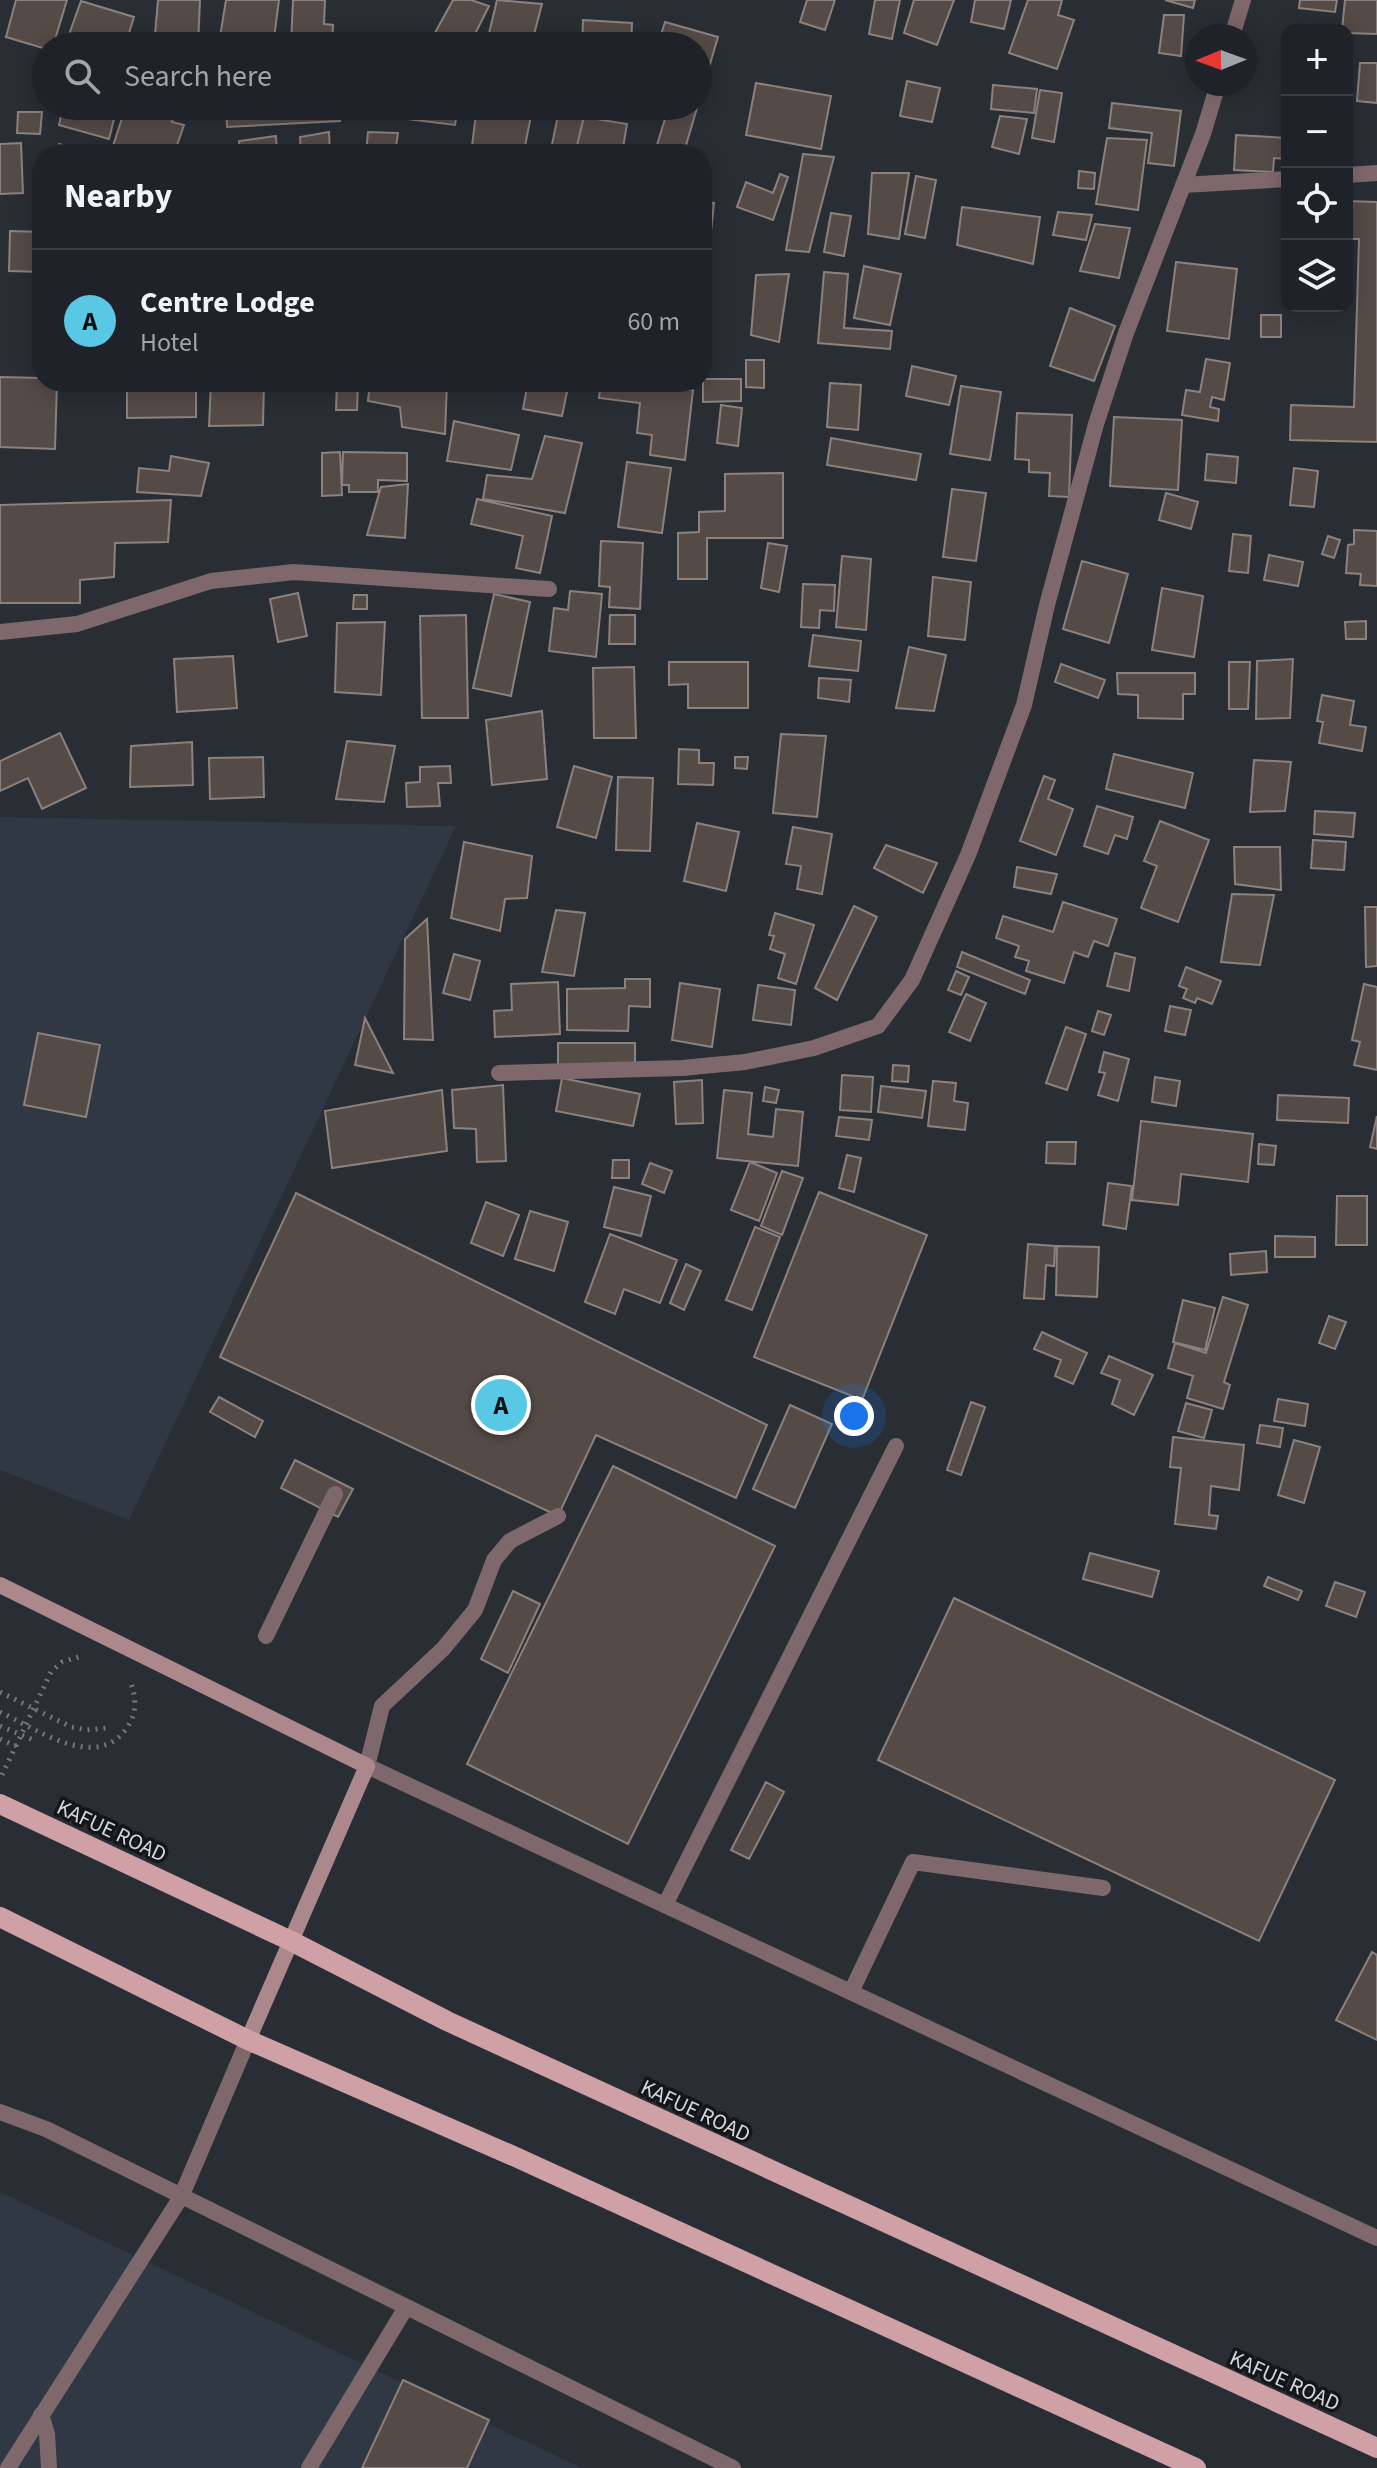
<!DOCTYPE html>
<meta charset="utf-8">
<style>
:root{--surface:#1f2228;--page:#2c2f34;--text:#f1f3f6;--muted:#a1a4a8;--line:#3c3f45;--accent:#58c8e4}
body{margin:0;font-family:"Source Sans 3",sans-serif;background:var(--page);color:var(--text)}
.controls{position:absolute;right:24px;top:24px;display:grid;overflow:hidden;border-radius:16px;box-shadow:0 4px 20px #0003}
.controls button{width:72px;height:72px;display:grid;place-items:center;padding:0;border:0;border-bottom:2px solid var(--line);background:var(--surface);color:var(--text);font:40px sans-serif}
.compass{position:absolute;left:1185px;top:24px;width:72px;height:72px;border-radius:50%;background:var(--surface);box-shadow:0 4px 20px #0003;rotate:269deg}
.you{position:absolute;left:854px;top:1416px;width:28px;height:28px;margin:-20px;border:6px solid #fff;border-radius:50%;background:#1a73e8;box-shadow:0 0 0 12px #1a73e833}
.badge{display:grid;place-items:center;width:52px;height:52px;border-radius:50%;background:var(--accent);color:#111;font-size:26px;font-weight:700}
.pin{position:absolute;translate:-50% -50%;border:4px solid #fff;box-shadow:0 2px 8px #0006}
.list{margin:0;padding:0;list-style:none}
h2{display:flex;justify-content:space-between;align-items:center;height:104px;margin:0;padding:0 32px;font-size:34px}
h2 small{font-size:26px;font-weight:400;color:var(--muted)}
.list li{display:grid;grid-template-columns:52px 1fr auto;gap:24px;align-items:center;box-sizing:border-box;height:144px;padding:0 32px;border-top:2px solid var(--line)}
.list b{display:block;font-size:30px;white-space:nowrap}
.list p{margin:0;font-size:26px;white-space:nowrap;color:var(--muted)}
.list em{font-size:26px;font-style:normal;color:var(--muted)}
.icon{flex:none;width:44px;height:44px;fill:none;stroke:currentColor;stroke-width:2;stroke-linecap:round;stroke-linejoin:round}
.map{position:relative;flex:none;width:1377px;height:2468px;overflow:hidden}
.search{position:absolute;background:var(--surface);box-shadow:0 4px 20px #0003;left:32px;top:32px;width:680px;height:88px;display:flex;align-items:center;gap:20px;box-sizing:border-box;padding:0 28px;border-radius:44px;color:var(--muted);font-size:30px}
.panel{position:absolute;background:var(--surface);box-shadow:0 4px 20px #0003;left:32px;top:144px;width:680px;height:248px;border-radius:32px}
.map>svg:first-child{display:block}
</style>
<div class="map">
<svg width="1377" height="2468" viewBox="0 0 1377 2468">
<rect width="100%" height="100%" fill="#292e35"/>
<path fill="#303844" d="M0 817 456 826 129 1520 0 1470Z
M0 2192 582 2468H0Z"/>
<path fill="#544b47" stroke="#8b817d" stroke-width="2" d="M16 0H67L53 46H46V49L6 37Z
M158 0H200L198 46H154Z
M226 0H279L273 46 219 43Z
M293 0H325L324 24 333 25 332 46H291Z
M453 0H471L489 6 469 46H448L431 40Z
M497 0 542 4 531 46H486Z
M807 0H835L825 30 800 22Z
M875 0H900L892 39 869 34Z
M914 0H954L937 45 904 33Z
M975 0H1011L1004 29 971 22Z
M1028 0H1062L1058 15 1074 20 1057 69 1009 53Z
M1165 0H1195L1193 8Z
M1300 0H1337L1335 12 1299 8Z
M1345 0H1377V34L1347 33V30H1342Z
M81 1 134 17 125 46H65Z
M1164 15H1184L1181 56 1159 53Z
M583 20 632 23 631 46H582Z
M665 22 718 37 684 152 657 145 669 106H698V46L658 44Z
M1360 63H1377V103L1357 101Z
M907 81 940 88 932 122 900 116Z
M756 83 831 96 821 149 746 135Z
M993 85 1037 89 1034 113 991 109Z
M1040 90 1062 93 1054 142 1032 138Z
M1112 103 1181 111 1174 166 1148 163 1152 133 1109 128Z
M63 106H100L116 111 109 139 59 125Z
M126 106H176L172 122 184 125 174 154 111 152Z
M226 106H340V121L227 127Z
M383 106H458L455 125 382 116Z
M477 106H533L524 151 499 147 498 154H471Z
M560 106 585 111 575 154H550Z
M18 112H42L40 134 17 133Z
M1000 116 1027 119 1019 154 992 147Z
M584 117 627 124 622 154H575Z
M329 132 330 154H301L300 137Z
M368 132 398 133 395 154H366Z
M1236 135 1287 138V159L1274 158 1273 172 1234 170Z
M276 136 277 154H240L239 141Z
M1107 138 1147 140 1138 210 1096 204Z
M21 143 23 193 0 194V144Z
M59 144 81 150 80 154H57Z
M803 154 834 157 809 252 786 250Z
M1079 171 1095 173 1094 189 1078 188Z
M872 173H909L899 239 868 234Z
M780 174 788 177 773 220 737 207 746 182 773 193Z
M916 176 936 180 925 238 905 234Z
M1347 201 1377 202V442L1290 440 1291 405 1354 407 1359 239H1347Z
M702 202 714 203 706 278 702 277Z
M962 207 1040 217 1033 264 957 245Z
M1058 212 1092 215 1086 240 1053 235Z
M831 213 851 216 844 256 824 252Z
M1095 224 1130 228 1119 278 1080 271Z
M10 231 42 232V272L9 271Z
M1282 256H1287V290H1283Z
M1176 262 1237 269 1229 339 1167 331Z
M864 266 901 274 890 325 854 318Z
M824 272 848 274 844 328 892 331 890 349 818 343Z
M789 274 779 342 751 335 756 275Z
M1070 308 1115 326 1094 381 1050 366Z
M1261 315H1281V337H1261Z
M1206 359 1230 363 1224 400 1212 397 1210 407 1219 409 1218 421 1182 415 1186 390 1200 392Z
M746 360H764V388L746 387Z
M912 366 956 376 949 405 906 396Z
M0 377 42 378V382H57L55 449 0 447Z
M703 379H741V401L703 402Z
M127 382H196V417L127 418Z
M211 382H264L263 425 209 426Z
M337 382H358L357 410H336Z
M370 382H447L445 434 402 427 400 407 368 401Z
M460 382H488L487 388 460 387Z
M528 382H569L562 416 523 409Z
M601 382H651L652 385 693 390 685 460 650 455 652 435 637 433 640 403 599 398Z
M830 383 861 385 858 430 827 427Z
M961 386 1001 392 990 460 950 454Z
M721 405 742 408 738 446 717 443Z
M1017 413 1072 415 1069 497 1049 496 1050 473 1029 472V460L1015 459Z
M1114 417 1182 420 1178 490 1110 486Z
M454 421 519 435 511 470 447 461Z
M545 436 582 443 565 513 483 499 487 475 532 479Z
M831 438 921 454 916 480 827 465Z
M340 452 342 495 322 496V453Z
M343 452 407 453V481L378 480V492H349V485H342Z
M1207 454 1238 457 1236 483 1205 480Z
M171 456 209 463 201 496 137 492 139 468 169 471Z
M627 462 671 468 662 533 618 527Z
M1294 468 1318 471 1314 507 1290 505Z
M783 473V538H707V579H678V533L699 532V512L725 511V474Z
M408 484 405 538 367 535 381 487Z
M952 489 986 493 976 561 943 557Z
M1166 493 1198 502 1191 529 1159 520Z
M477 499 552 516 540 573 516 568 523 536 471 524Z
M171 500 168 542 115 543 114 577 80 580V603H0V505Z
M1354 530 1377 531V586L1360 585 1361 574 1346 573 1348 545 1354 544Z
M1233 534 1251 536 1248 573 1229 571Z
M1328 536 1340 540 1334 558 1322 554Z
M601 541 643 543 640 609 609 607 610 587 599 586Z
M768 543 787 546 779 592 761 588Z
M1269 555 1303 562 1298 586 1264 580Z
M842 556 871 559 866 630 836 627Z
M1082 561 1128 574 1109 643 1063 629Z
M933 577 971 582 965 640 928 636Z
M803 584 835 585 834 611 820 610 819 628 801 627Z
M1162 588 1203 596 1194 657 1152 650Z
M570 591 602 594 596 657 549 651 554 608 568 610Z
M298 593 307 636 278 642 270 599Z
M494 594 530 602 511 696 473 688Z
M354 595H367V609H353Z
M466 615 468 718H422L420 616Z
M610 615H635V644H609Z
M1366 621V639H1346L1345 622Z
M385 622 381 695 335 692 337 623Z
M813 635 861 641 858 671 809 666Z
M909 647 946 655 934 711 896 708Z
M233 656 237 708 177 712 174 659Z
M1293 659 1290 718 1256 719 1257 661Z
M669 662H748V708H688V684L669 685Z
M1229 662H1250L1248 709H1229Z
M1061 664 1105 680 1098 698 1055 682Z
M634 667 636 738H594L593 668Z
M1117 673H1195V694H1183V719L1138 718V695L1118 694Z
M819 678 851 680 849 702 818 698Z
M1322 695 1354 701 1350 725 1366 727 1362 751 1319 743 1323 722 1317 721Z
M542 711 547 779 492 785 486 720Z
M60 733 86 788 42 809 28 778 0 791V761Z
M781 734 826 736 817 817 773 813Z
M347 741 395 746 384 802 336 799Z
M192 742 193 785 130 787 131 746Z
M679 749 699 750V763H714L713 785 678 784Z
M1114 754 1193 773 1185 808 1106 789Z
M263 757 264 797 210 799 209 758Z
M735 757H748L747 769 735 768Z
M1254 760 1291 762 1285 811 1250 812Z
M450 766 451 783H438L440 806 407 807 406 783 420 782V767Z
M574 766 612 777 596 838 557 827Z
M1044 776 1055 780 1048 799 1073 809 1056 855 1020 841Z
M618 777 653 778 650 851 616 850Z
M1097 806 1133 817 1127 839 1115 835 1108 854 1084 846Z
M1315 811 1355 813 1353 837 1314 834Z
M1160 821 1209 840 1178 922 1141 908 1157 866 1144 861Z
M697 823 739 832 726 891 684 881Z
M793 827 832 834 822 894 797 889 801 866 786 864Z
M1313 840 1346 842 1344 870 1311 868Z
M464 842 532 856 527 898 505 899 500 931 451 918Z
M886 845 937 863 923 893 874 868Z
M1234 847H1280L1281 890 1235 884Z
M1017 867 1057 874 1051 894 1014 887Z
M1232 894 1274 895 1260 965 1221 962Z
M1063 902 1117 919 1108 946 1094 941 1088 957 1074 952 1064 983 1026 971 1029 961 1015 957 1019 946 996 938 1003 916 1053 932Z
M854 906 877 917 837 1000 815 988Z
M1365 907H1377V966L1366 967Z
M556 910 585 913 574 976 542 972Z
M775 913 814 925 796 984 778 978 785 954 770 949 774 936 769 935Z
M427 919 433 1040 404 1039 405 939Z
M962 952 1030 980 1025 994 957 967Z
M1115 953 1135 958 1129 991 1107 986Z
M454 954 480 961 470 1000 443 993Z
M1186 967 1221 981 1212 1004 1197 998 1195 1003 1183 998 1187 989 1179 986Z
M956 971 969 977 961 995 948 990Z
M625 979H650V1007L629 1006 628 1031 567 1030V989L625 988Z
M558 982 560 1034 495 1037 494 1011 512 1010 511 984Z
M680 983 720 989 712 1047 672 1040Z
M1364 984 1377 987V1070L1354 1065 1360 1042 1352 1040Z
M758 985 795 990 791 1025 753 1020Z
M966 994 986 1003 970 1041 949 1032Z
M1170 1006 1191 1010 1185 1035 1165 1031Z
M1098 1011 1111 1015 1104 1035 1092 1031Z
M365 1018 393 1073 355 1065Z
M1066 1027 1086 1034 1067 1090 1046 1083Z
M38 1033 100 1045 86 1117 24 1105Z
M558 1043H635V1065H558Z
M1104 1052 1129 1059 1118 1101 1098 1095 1105 1073 1099 1072Z
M893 1065 909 1066 908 1082 892 1081Z
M842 1075 873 1077 871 1112 840 1110Z
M1155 1077 1180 1081 1176 1106 1152 1102Z
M562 1078 640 1094 633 1126 556 1111Z
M702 1080 703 1123 676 1124 674 1082Z
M933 1081 956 1083 954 1101 968 1103 965 1130 928 1126Z
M503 1085 506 1161 477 1162 476 1129 454 1128 452 1090Z
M881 1086 926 1091 922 1118 878 1112Z
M765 1087 779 1090 776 1103 763 1101Z
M442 1090 447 1151 332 1168 325 1111Z
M724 1090 752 1093 748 1134 773 1137 776 1109 803 1112 798 1166 717 1158Z
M1278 1095 1349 1098 1348 1123 1277 1120Z
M1377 1116V1149L1370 1147Z
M839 1117 872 1120 869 1140 836 1136Z
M1141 1121 1253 1134 1248 1182 1181 1174 1178 1205 1132 1200Z
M1047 1142H1076L1075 1164 1046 1163Z
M1259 1144 1276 1146 1274 1165 1258 1164Z
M847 1155 861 1158 854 1192 839 1188Z
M613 1160H629V1178H612Z
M750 1162 777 1173 759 1221 731 1210Z
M650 1163 672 1171 664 1193 642 1184Z
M782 1171 803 1178 782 1235 761 1226Z
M1108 1183 1132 1186 1126 1229 1103 1225Z
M614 1187 651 1196 641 1236 604 1227Z
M819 1192 927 1235 862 1400 754 1357Z
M296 1193 767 1425 736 1498 596 1435 558 1516 220 1357Z
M1337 1196H1367V1245H1336Z
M486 1202 519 1215 503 1256 471 1243Z
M530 1211 568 1222 554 1271 515 1259Z
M755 1227 780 1237 752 1310 726 1300Z
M610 1234 677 1260 660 1303 624 1289 615 1314 585 1302Z
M1275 1236 1315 1237V1257H1275Z
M1028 1244 1055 1246 1054 1266 1046 1265 1044 1299 1024 1298Z
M1057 1246 1099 1247 1097 1297 1056 1295Z
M1266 1251 1267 1272 1231 1275 1230 1254Z
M686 1264 701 1271 684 1310 670 1303Z
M1223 1297 1248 1305 1224 1382 1230 1385 1223 1409 1187 1398 1193 1376 1168 1368 1175 1343 1206 1353Z
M1183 1300 1215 1308 1205 1350 1173 1342Z
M1329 1316 1346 1322 1335 1349 1319 1343Z
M1042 1332 1087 1353 1073 1384 1055 1376 1061 1360 1034 1349Z
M1109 1356 1153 1375 1134 1415 1112 1404 1120 1380 1101 1373Z
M219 1397 263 1421 255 1437 210 1412Z
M1278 1399 1308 1404 1305 1426 1274 1421Z
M971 1402 985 1407 961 1475 947 1470Z
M1186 1403 1212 1410 1204 1438 1178 1431Z
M790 1405 832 1424 795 1508 753 1489Z
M1260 1425 1283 1428 1280 1447 1257 1443Z
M1173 1437 1244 1445 1239 1490 1211 1486 1209 1515 1218 1516 1216 1529 1175 1524 1181 1468 1170 1467Z
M1294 1440 1320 1447 1304 1503 1278 1495Z
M295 1460 353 1489 338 1517 281 1488Z
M613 1466 775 1546 628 1844 467 1764Z
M1090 1553 1159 1571 1152 1597 1083 1579Z
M1268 1577 1302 1591 1298 1600 1264 1586Z
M1335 1582 1365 1592 1356 1617 1326 1606Z
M513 1591 540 1604 508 1673 481 1659Z
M954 1598 1335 1780 1259 1941 878 1760Z
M766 1782 784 1792 749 1859 731 1850Z
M1372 1952 1377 1955V2040L1336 2020Z
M403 2380 489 2420 467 2468H362Z"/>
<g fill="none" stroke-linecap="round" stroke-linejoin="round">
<path stroke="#73777d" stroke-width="5" stroke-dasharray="2 6" stroke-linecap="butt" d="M0 1692 71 1727 86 1730 107 1728
M0 1712C35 1728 95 1772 126 1729 137 1714 137 1698 130 1681
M0 1739 16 1746
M2 1775 51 1672 62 1662 82 1656"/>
<path stroke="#7f686b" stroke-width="16" d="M266 1636 335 1494
M367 1766 382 1706 443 1649 475 1610 494 1560 510 1541 558 1516
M665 1905 896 1446
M851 1992 913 1862 1103 1888
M41 2415 47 2434 49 2468
M309 2468 405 2309"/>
<path stroke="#7f686b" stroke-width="16" d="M1232 36 1243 0
M1347 175 1377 173
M1183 185 1287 179
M0 632 77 624 211 581 294 572 549 589
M499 1073 682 1068 745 1062 814 1048 878 1026 912 980 968 855 1024 705 1047 605 1096 424 1126 333 1203 134 1218 84
M367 1766 1377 2238
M0 2112 46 2129 733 2468
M8 2468 181 2197 248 2040"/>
<path stroke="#ac888d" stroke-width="16" d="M0 1585 367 1766 248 2040"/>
<path stroke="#cfa1a7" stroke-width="20" d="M0 1804 291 1941 447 2021 1377 2448
M0 1917 248 2040 511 2155 1196 2468"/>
<path stroke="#73777d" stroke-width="5" stroke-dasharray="2 6" stroke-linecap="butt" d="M0 1726 36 1741"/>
</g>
<g text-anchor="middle" stroke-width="7" stroke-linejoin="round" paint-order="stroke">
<g font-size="22" fill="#d3d6db" stroke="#141619">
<text transform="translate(112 1830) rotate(25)" y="8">KAFUE ROAD</text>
<text transform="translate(696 2110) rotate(25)" y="8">KAFUE ROAD</text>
<text transform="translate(1285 2380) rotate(24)" y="8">KAFUE ROAD</text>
</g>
</g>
</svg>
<div class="controls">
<button>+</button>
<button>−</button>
<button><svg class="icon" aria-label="locate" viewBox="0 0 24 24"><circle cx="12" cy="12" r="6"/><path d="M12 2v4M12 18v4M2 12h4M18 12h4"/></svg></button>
<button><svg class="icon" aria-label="layers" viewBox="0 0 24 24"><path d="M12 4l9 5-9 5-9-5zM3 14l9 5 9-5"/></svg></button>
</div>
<svg class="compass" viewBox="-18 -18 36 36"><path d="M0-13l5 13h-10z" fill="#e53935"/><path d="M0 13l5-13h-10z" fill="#a1a4a8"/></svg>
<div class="you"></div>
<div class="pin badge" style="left:501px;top:1405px">A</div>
<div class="search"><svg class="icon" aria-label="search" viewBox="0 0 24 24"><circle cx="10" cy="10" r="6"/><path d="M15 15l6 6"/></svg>Search here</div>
<section class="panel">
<h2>Nearby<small></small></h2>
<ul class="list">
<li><span class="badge">A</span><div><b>Centre Lodge</b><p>Hotel</p></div><em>60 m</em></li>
</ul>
</section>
</div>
